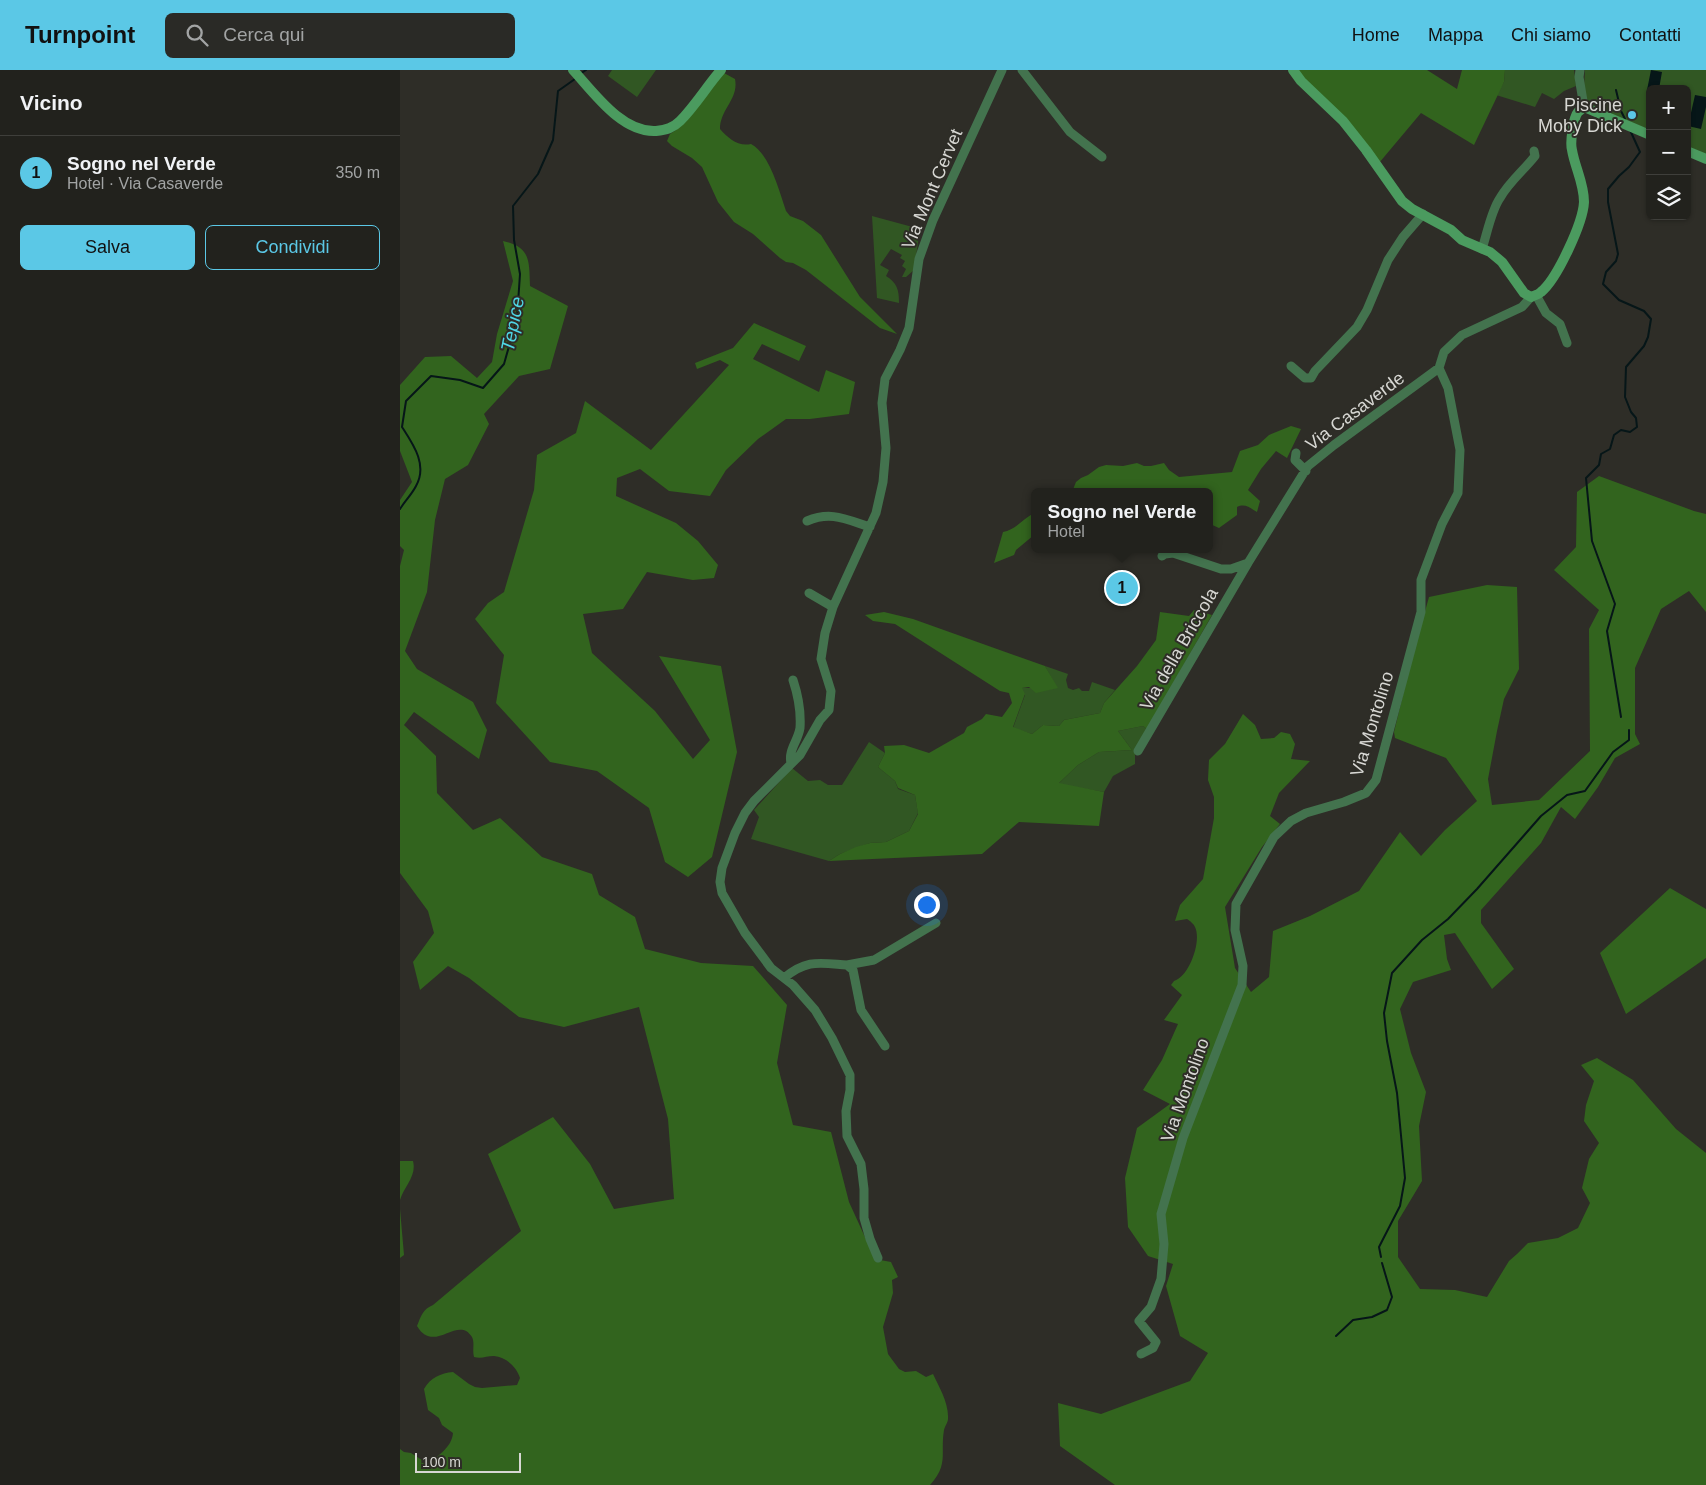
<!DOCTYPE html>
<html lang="it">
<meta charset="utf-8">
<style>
:root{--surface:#22221d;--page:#2a2a26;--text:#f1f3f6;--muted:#a2a4a4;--line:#3f3f3b;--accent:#5bc8e6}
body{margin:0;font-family:Helvetica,sans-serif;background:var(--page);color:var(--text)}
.controls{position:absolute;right:15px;top:15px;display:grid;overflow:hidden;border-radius:8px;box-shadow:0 1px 4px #0004}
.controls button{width:45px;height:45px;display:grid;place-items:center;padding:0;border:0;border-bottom:1px solid var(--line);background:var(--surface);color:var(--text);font:25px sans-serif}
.scale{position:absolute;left:15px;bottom:12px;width:106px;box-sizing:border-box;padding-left:5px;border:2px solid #d7d7d3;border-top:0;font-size:14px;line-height:18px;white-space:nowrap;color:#d7d7d3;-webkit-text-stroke:4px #2e2d27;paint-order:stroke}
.you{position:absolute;left:526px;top:834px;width:18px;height:18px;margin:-12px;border:4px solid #fff;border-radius:50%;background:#1a73e8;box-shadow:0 0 0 8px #1a73e833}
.badge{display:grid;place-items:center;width:32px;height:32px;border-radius:50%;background:var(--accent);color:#111;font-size:16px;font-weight:700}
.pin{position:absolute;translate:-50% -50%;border:2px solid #fff;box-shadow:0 1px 5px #0006}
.popup{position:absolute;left:631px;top:418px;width:182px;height:65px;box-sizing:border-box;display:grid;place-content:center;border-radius:8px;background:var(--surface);filter:drop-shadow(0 1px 4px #0005);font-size:16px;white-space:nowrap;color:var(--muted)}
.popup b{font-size:19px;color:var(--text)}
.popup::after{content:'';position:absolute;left:50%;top:100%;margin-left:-10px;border:10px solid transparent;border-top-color:var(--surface)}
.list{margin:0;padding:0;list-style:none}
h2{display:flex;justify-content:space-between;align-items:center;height:65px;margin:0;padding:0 20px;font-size:21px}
h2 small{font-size:16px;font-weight:400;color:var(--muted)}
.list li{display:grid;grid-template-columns:32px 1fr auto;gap:15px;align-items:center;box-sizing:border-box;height:75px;padding:0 20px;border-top:1px solid var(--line)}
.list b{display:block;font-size:19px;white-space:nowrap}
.list p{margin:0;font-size:16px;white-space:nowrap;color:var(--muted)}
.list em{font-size:16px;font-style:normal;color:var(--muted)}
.actions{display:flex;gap:10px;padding:15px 20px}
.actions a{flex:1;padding:11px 0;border:1px solid var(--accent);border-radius:8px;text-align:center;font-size:18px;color:var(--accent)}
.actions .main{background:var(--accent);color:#111}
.icon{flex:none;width:28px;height:28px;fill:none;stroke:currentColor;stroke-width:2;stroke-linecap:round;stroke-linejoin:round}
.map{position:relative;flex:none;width:1306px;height:1415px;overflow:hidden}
header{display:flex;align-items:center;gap:30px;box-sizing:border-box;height:70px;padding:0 25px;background:var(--accent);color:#111}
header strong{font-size:24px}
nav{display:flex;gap:28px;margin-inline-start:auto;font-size:18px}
.search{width:350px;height:45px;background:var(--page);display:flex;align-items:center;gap:12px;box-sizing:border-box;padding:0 18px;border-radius:8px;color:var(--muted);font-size:19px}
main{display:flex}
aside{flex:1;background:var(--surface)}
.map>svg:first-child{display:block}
</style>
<header>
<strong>Turnpoint</strong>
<div class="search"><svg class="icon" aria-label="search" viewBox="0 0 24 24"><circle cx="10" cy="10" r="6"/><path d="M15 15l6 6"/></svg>Cerca qui</div>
<nav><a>Home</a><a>Mappa</a><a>Chi siamo</a><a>Contatti</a></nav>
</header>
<main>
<aside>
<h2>Vicino<small></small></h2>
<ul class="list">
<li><span class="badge">1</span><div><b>Sogno nel Verde</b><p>Hotel · Via Casaverde</p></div><em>350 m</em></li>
</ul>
<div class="actions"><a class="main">Salva</a><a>Condividi</a></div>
</aside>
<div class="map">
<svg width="1306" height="1415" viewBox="0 0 1306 1415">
<rect width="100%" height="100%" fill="#2e2d27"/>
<path fill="#315723" d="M212 0H256L237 27 208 6Z
M1105 0H1174L1176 16 1164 21 1154 29 1142 23 1135 37 1096 25 1104 12Z
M1185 0H1306V84L1287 76V19H1250V60L1187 33 1184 17Z
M472 146 520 159 514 200 506 207H502L506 199 502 196 505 191 500 188 502 185 491 179 480 195 489 200 486 206C497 213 499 219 499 233L477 228Z
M645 596 668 604 666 610 668 618 673 620 679 618 682 621H689L692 612 715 620 704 633 700 643 664 650 659 656 643 655 632 664 613 658 625 625 621 618H657Z
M743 656 747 659 735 683V694L713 706 704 722 658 714 678 695 699 682 732 680 718 661Z
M469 672 485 683 478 697 495 711 498 719 515 725 518 743 509 761 486 772 470 773 440 784 429 791 351 769 359 747 354 740 392 698 408 711 420 710 428 715H442Z"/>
<path fill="#32641e" d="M897 0H1027L1057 19 1062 0H1105L1104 12 1074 75 1021 43 979 93Z
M324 3 335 9C339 29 320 39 320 59 328 68 338 77 351 74 370 84 379 121 386 141L390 146 403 151 421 165 460 227 497 264 480 258 406 200 393 193 386 192 380 188 353 164 334 152 318 132 302 97 292 88 272 76 267 71 270 64 276 60Z
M103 171C131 177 129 191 130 216L168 236 150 299 119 306 84 344 89 354 68 395 45 409 35 450 27 522 5 581 17 599 73 632 87 660 79 689 14 642 4 655 36 686 37 723 73 760 100 748 142 787 192 804 199 825 235 847 245 879 301 893 353 896 387 935 377 993 393 1055 431 1062 449 1132 475 1189 491 1192 498 1207 492 1210 493 1223 483 1257 488 1284 499 1299 505 1302 516 1301 526 1307 533 1304C539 1317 549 1333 548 1349 548 1352 545 1356 544 1360 540 1384 549 1394 530 1415H0V1379L4 1382 11 1383 28 1394C38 1386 52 1377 53 1363L42 1355 39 1348 28 1340 24 1319C30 1308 41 1303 53 1302L69 1314 75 1317 82 1318 117 1315 120 1308C117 1297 106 1287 94 1286 86 1286 82 1289 74 1287 72 1280 75 1273 72 1267 58 1244 34 1285 17 1256 21 1246 23 1239 33 1235L121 1161 88 1084 153 1047 190 1094 214 1139 274 1129 268 1049 239 937 164 957 119 947 69 908 48 896 20 920 13 892 34 863 28 841 0 803V496L4 480 0 476V430L12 412 0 381V315L25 287 51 286 77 308 92 292 97 264 113 211Z
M354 253 406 276 399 291 362 274 353 289 419 322 426 300 455 312 449 344 410 349H386L358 369 326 400 310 426 269 421 240 399 217 408 216 426 276 453 298 471 318 495 314 508 293 510 247 502 223 539 183 544 192 583 255 641 293 689 310 670 259 586 321 596 337 682 312 787 288 807 265 792 249 738 197 701 150 692 96 633 104 585 75 549 88 533 104 522 134 420 137 385 176 363 185 331 251 380 329 295 320 290 297 299 295 293 333 278Z
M891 356 901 359 887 388 876 381 861 399 848 420 860 431 857 442C850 438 845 433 837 437V445L819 458 810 454V422H672L676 412 681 408 688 405 699 397 706 395 723 396 737 393 744 396H751L764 393 769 400 779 407 832 402 840 381 858 375 869 365Z
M1199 406 1294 441 1306 444V542L1289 521 1261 539 1235 598V664L1240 674 1215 688 1198 717 1175 749 1161 737 1141 773 1081 840V853L1114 899 1092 919 1055 863 1044 865 1047 889 1051 900 1013 912 1000 939 1011 983 1026 1022 1019 1056 1022 1111 998 1151V1187L1020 1219 1055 1220 1087 1227 1109 1191 1117 1184 1128 1173 1158 1168 1178 1158 1190 1133 1182 1118 1189 1089 1199 1073 1184 1051 1186 1035 1194 1011 1181 995 1197 988 1233 1010 1276 1059 1306 1083V1415H715L660 1376 658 1333 701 1344 790 1311 808 1283 780 1266 766 1216 773 1194 748 1186 728 1157 725 1108 737 1058 770 1034 743 1020 762 990 778 954 764 950 782 925 771 915 774 911C789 907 802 871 795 857 794 854 790 851 787 849L775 851 780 835 803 809 814 748V727L808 710 809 690 825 674 843 644 855 655 861 669 874 668 881 662 890 664 895 674 891 689 910 691 879 723 870 746 880 754 862 777 825 837 835 898 851 922 869 907 873 861 910 846 959 821 1000 762 1021 786 1045 760 1077 731 1046 688 995 668 994 662 1011 592 1029 527 1087 515 1117 517 1119 599 1104 629 1097 661 1088 709 1092 735 1139 730 1190 681 1189 559 1199 540 1154 500 1176 477 1177 422Z
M634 443V465L616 480 614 485 594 493 603 462C615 460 623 449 634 443Z
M794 540 812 545 747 659 743 656 718 661 732 680 699 682 678 695 659 713 704 722 699 756 619 752 582 784 429 791 440 784 456 777 470 773 486 772 509 761 518 744 515 725 498 718 495 711 478 697 485 683 484 676 504 675 529 683 564 663 567 657 582 649 586 644 602 647 612 633 609 623 600 621 495 554 473 551 465 545 484 542 513 549 645 596 658 618 636 623 629 617 622 618 625 624 613 657 632 664 643 655 659 656 664 650 700 643 704 633 737 596 756 570 760 542 789 546Z
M1270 818 1306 839V888L1226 944 1200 883Z
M0 1091H13C17 1106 4 1116 0 1130Z
M0 1139 4 1185 0 1188Z"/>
<path fill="#061618" d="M1251 0 1262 2 1259 19H1250V25H1246Z
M1295 25 1306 27V37L1301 59 1288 56Z"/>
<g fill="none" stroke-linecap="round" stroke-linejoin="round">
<path stroke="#061618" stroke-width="2" d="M180 4 186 0
M1216 20 1221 41 1225 49
M0 439C5 431 12 424 16 416 28 395 13 374 2 357L6 331 31 306 60 310 83 318 104 294 117 248 120 204 114 170 113 136 138 104 153 70 158 21 175 9
M1221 647 1207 561 1215 534 1192 471 1186 408 1199 395 1201 384 1210 379 1214 365 1221 360 1230 362 1237 357 1236 348 1231 342 1225 327 1226 297 1244 276 1248 267 1251 249 1244 241 1219 230 1203 214 1206 202 1216 191 1218 184 1208 132V119L1219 106 1229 97 1240 82 1230 60
M981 1187 979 1177 1000 1136 1005 1108 997 1023 987 971 984 943 992 903 1022 870 1048 849 1077 819 1141 746 1167 725 1185 721 1213 682 1229 670V660
M936 1266 953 1250 972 1247 987 1240 992 1227 982 1193"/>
<path stroke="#43734e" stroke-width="9" d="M622 0 670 62 702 87
M1180 0 1179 7 1184 37
M1082 179C1087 164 1091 141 1100 128 1109 112 1124 100 1135 86L1134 81
M1136 225 1146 243 1160 254 1167 273
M891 296 905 308H911L915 301 957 257 967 240 988 190 1003 167 1023 144
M896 383 895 390 906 401
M407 451C431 441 445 449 470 457
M762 486 765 484 773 483 821 499H831L848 493 908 396 934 375 1039 298 1044 282 1062 265 1122 237 1131 227
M409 523 433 537
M738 681 848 493
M391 693C388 680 398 671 400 658 401 643 398 625 393 610
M447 895 474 890 536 853
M384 908C407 889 419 893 447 895L453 900 461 940 485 976
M478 1188 470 1169 464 1148V1119L461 1094 447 1066 446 1041 450 1020V1005L432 968 415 940 393 915 371 898 345 863 322 823 320 812 322 798 335 763 345 743 354 731 400 685 420 650 429 640 431 621 421 589 425 563 433 537 476 443 483 412 486 378 482 333 485 309 500 280 509 258 519 189 533 150 602 0
M741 1284 753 1278 756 1272 739 1251 751 1237 761 1209 764 1174 761 1144 783 1068 842 915 843 896 835 860 836 834 874 767 891 751 906 743 944 732 966 723 976 710 1021 542V510L1042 454 1058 423 1060 380 1048 318 1039 298"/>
<path stroke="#4b9b5f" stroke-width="10" d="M173 0C194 23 222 63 256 61 266 60 273 58 280 51 295 36 307 16 321 0
M893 0 901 11 943 51 966 80 1002 131 1012 139 1051 160 1062 170 1090 182 1102 192 1124 223 1131 227C1135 225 1138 225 1141 222 1157 209 1183 153 1184 132 1184 113 1175 98 1172 80 1170 73 1173 48 1178 42 1179 41 1183 38 1184 37L1250 65
M1287 81 1306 89"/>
</g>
<circle fill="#5bc8e6" stroke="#2e2d27" stroke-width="2" cx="1232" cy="45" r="5"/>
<g text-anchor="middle" stroke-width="4" stroke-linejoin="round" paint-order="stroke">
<g font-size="18" fill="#d7d7d3" stroke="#2e2d27" text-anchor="end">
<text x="1222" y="41">Piscine<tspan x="1222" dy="21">Moby Dick</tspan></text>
</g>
<g font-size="18" fill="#d7d7d3" stroke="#2e2d27">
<text transform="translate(532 119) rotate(-67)" y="6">Via Mont Cervet</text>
<text transform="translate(955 341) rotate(-37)" y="6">Via Casaverde</text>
<text transform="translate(779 579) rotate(-60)" y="6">Via della Briccola</text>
<text transform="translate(972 654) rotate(-73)" y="6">Via Montolino</text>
<text transform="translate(785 1020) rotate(-70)" y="6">Via Montolino</text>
</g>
<g font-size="19" font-style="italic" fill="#4fd6e5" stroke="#2e2d27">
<text transform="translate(112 254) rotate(-79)" y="7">Tepice</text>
</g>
</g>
</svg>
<div class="controls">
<button>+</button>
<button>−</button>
<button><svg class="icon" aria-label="layers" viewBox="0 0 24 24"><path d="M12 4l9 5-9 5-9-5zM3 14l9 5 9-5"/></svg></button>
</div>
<div class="scale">100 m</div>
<div class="you"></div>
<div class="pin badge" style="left:722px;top:518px">1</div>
<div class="popup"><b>Sogno nel Verde</b>Hotel</div>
</div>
</main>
